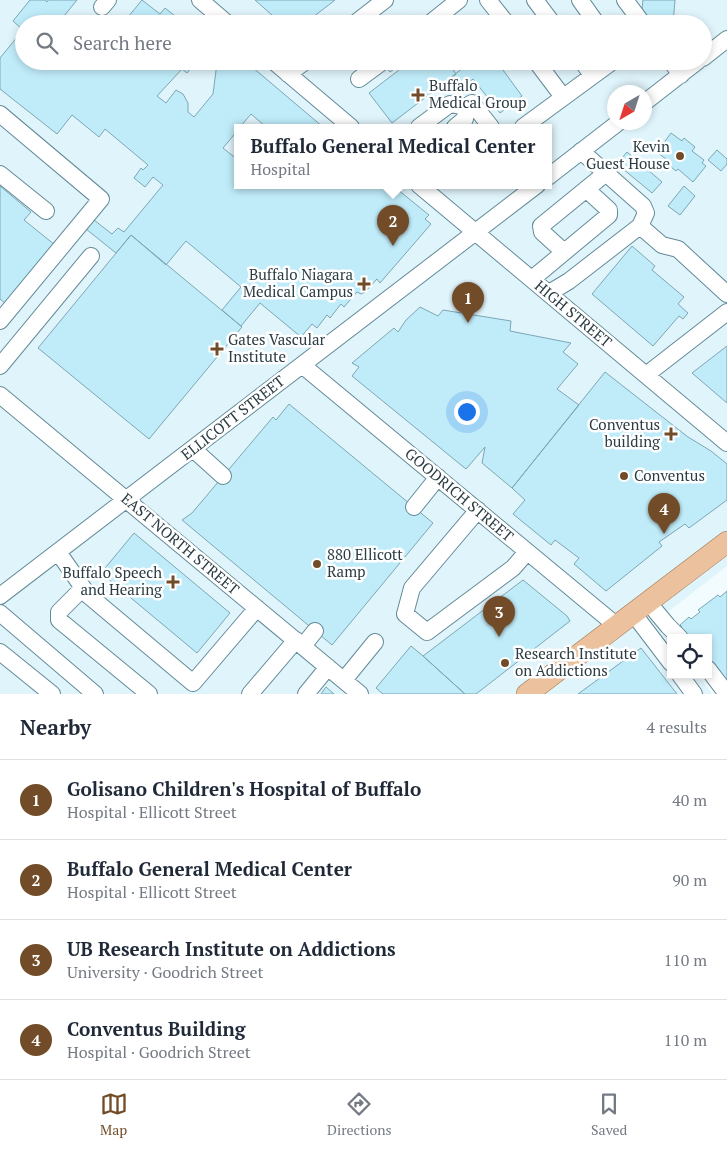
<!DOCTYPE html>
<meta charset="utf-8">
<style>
:root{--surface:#fff;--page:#f6f6f7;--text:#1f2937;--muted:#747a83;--line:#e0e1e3;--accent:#724c28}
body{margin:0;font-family:"PT Serif",serif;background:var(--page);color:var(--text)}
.controls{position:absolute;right:15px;bottom:15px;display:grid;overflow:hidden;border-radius:0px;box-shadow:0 2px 8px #0003}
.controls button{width:45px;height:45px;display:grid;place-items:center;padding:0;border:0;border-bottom:1px solid var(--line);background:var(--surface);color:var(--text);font:25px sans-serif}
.compass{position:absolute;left:607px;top:85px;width:45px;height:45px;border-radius:50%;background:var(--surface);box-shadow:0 2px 8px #0003;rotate:219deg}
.you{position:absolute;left:466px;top:411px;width:18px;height:18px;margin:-12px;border:4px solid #fff;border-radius:50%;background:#1a73e8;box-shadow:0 0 0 8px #1a73e833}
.badge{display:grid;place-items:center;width:32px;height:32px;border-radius:50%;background:var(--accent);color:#fff;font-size:16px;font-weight:700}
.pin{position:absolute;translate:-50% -41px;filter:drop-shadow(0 1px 2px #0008)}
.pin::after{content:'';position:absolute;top:26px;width:18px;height:15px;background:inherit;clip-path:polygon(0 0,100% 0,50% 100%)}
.popup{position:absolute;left:234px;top:124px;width:318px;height:65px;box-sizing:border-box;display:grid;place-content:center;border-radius:0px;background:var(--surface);filter:drop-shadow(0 1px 4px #0005);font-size:16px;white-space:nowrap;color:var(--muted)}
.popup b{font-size:19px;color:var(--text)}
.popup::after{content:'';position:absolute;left:50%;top:100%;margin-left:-10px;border:10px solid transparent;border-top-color:var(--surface)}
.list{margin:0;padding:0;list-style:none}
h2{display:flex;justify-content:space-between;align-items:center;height:65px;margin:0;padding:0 20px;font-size:21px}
h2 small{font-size:16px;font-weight:400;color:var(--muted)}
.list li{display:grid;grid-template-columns:32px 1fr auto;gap:15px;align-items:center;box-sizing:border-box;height:80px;padding:0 20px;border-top:1px solid var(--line)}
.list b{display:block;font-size:19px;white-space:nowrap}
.list p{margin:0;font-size:16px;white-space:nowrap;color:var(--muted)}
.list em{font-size:16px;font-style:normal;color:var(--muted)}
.icon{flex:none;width:28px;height:28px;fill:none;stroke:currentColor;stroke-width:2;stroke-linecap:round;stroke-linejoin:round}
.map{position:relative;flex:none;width:727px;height:694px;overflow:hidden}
.search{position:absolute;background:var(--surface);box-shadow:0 2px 8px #0003;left:15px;right:15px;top:15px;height:55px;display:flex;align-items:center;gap:12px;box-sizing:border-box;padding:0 18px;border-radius:28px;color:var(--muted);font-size:19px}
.sheet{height:385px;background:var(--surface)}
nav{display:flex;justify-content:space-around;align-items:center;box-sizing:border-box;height:70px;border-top:1px solid var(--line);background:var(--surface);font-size:14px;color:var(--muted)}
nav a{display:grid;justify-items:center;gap:2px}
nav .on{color:var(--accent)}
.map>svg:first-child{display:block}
</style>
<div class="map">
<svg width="727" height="694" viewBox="0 0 727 694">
<rect width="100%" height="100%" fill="#f2fbfe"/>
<path fill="#e0f4fb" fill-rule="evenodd" d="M0 0H727V566L656 621 671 640V675H698L712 694H0ZM24 24H703V61H24ZM614 92H644V122H614ZM238 127H548V185H238Z"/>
<path fill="#c0ecfa" stroke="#7da6b4" d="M30 0H45L47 2 48 0H77L64 16 73 24H24V61H197L187 73 182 69 157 96 166 103 176 90 183 94 188 103V112L194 117 213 94 217 63 215 61H225L233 68 239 61H245L323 127H266L251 114 240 127H238V130L223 148 238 160V185H392L429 215 425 219 431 224 380 283 377 279 365 292 361 294 357 292 344 307 341 304 330 318 327 315 317 328 312 324 301 337 260 303 241 326 222 310 241 287 186 241 166 265 131 235 116 253 86 229 94 220 112 234 118 228 124 232 163 185 153 177 145 187 134 178 141 168 143 170 148 165 105 129 99 137 72 115 57 134 0 89V58L23 30 13 21Z
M142 0 160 14 165 8 185 24H127L124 22Z
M255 0H335L304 24H282Z
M643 0H675L673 24H654L655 20 641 18Z
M412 15 418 24H400Z
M462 17 467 24H453Z
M94 21 101 24H80L82 23Z
M381 61H447L456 74 392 123 369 93 399 70 397 67 390 72Z
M459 61H514L503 70 522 96 500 113 473 79 458 91 449 79 464 67Z
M671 133 682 141 684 138 695 147 692 151 704 160 702 163 706 166 693 182 678 169 676 171 665 162 667 160 657 152Z
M717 150 727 159V164L721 171 708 160Z
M627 152 662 182 652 193 617 164Z
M0 186 31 212 24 220 55 245 6 304 0 299Z
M684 186 695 196 680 215 668 206Z
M131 235 242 327 149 439 38 348Z
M632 246 655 266 652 270 684 297 678 304 688 313 683 319 679 316 653 346 592 294Z
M420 307 438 316 443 310 511 321 510 331 571 343 563 352 578 364 557 389 579 405 512 488 482 463 485 447 466 469 352 376 359 367 352 363 394 328 398 332 406 320Z
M727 346V403L692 373Z
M605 372 688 437 711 451 727 464V500L689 528 685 524 659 542 662 546 606 591 574 564 579 558 555 540 551 545 513 514 525 500 512 488Z
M289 404 433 523 332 645 182 520 192 513 273 417 276 420Z
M134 533 230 613 197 653 101 573Z
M523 580 567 616 570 621 476 694H465L423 656Z
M727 591V685L708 660V638H691L689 636 687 637 679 629 682 627 680 625 689 617 691 619 700 612 698 610 718 595 720 597Z
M411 646 423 656 465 694H383L376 688Z
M641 648 677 694H578Z
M326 687 334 694H321Z"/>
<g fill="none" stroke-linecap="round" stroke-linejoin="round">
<g stroke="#638b98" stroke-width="18">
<path id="minor" d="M200 0 228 24
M488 0 507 24
M535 0 553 24
M580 0 597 24
M625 0 643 24
M102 7 108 0
M354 24 385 0
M429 24 459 0
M703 58 727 39
M273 61 351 127
M536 61 563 97
M582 61 592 75
M671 61 681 75
M288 74 306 61
M359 79 382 62
M644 103 698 61
M466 107 472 103 491 127
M0 114 101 199 0 321
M419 127 450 104 466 107 465 119 455 127
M523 127 613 61
M581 151 643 206 646 213 640 226
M0 174 46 211
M548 177 619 122
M419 185 727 443
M564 252 542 232 541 226 606 173
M532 279 609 215V210L586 189
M549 293 569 281 640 226 662 245 678 249 727 294
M302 365 617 626
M0 366 91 256
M646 375 727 312
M0 395 360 694
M193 449 223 476
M414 507 438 477
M478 510 412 588 405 614 427 632 513 568 527 552
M58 552 88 595 193 683 257 608
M83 588 59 612V620L149 694
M0 596 537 185
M648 602 668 626 680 638
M0 613 95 694
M633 613 671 663
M303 646 315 631
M0 652 52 694
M708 669 727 694
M680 675 694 694
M344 680 375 642
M250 694 296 640
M306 694 328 667"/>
</g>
<g stroke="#9f7952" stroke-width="22">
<path id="major" d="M527 694 727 542"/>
</g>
<use href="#minor" stroke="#fff" stroke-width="16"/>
<use href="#major" stroke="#ebc29d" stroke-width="21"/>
</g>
<g fill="#724c28" stroke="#fff" stroke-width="2">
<path d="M415.5 87.5h5v5h5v5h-5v5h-5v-5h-5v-5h5z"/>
<circle cx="680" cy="156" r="5"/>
<path d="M361.5 276.5h5v5h5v5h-5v5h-5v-5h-5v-5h5z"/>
<path d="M214.5 341.5h5v5h5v5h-5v5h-5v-5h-5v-5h5z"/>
<path d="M668.5 426.5h5v5h5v5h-5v5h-5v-5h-5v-5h5z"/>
<circle cx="624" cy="476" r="5"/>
<circle cx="317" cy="564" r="5"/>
<path d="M170.5 574.5h5v5h5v5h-5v5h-5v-5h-5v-5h5z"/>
<circle cx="505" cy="663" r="5"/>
</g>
<g text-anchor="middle" stroke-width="5" stroke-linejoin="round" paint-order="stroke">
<g font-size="15" fill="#2b3c42" stroke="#fff" text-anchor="start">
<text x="429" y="91">Buffalo<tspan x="429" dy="17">Medical Group</tspan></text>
<text x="670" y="152" text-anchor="end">Kevin<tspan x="670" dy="17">Guest House</tspan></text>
<text x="353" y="280" text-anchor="end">Buffalo Niagara<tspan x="353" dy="17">Medical Campus</tspan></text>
<text x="228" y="345">Gates Vascular<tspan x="228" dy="17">Institute</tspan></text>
<text x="660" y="430" text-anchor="end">Conventus<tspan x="660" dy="17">building</tspan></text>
<text x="634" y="481">Conventus</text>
<text x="327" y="560">880 Ellicott<tspan x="327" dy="17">Ramp</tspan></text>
<text x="162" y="578" text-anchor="end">Buffalo Speech<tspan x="162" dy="17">and Hearing</tspan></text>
<text x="515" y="659">Research Institute<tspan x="515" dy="17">on Addictions</tspan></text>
</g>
<g font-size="15" fill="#2b3c42" stroke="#fff">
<text transform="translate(573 314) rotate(40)" y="5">HIGH STREET</text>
<text transform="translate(233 418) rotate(-38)" y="5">ELLICOTT STREET</text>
<text transform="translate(459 495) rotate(40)" y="5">GOODRICH STREET</text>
<text transform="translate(180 544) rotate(40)" y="5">EAST NORTH STREET</text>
</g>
</g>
</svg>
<div class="controls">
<button><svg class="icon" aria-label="locate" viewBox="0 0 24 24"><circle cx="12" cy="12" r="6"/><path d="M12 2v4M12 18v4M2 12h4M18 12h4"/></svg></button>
</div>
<svg class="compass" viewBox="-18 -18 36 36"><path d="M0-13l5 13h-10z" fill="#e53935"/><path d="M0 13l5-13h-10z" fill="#747a83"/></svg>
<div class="you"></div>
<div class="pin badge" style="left:468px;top:323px">1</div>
<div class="pin badge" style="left:393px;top:246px">2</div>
<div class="popup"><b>Buffalo General Medical Center</b>Hospital</div>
<div class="pin badge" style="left:499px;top:637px">3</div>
<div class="pin badge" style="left:664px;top:534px">4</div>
<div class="search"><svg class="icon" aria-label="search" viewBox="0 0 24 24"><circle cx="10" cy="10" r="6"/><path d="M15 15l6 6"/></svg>Search here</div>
</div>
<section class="sheet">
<h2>Nearby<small>4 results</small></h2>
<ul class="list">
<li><span class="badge">1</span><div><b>Golisano Children's Hospital of Buffalo</b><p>Hospital · Ellicott Street</p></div><em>40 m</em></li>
<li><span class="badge">2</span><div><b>Buffalo General Medical Center</b><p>Hospital · Ellicott Street</p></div><em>90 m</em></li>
<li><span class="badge">3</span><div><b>UB Research Institute on Addictions</b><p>University · Goodrich Street</p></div><em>110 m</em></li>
<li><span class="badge">4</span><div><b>Conventus Building</b><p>Hospital · Goodrich Street</p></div><em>110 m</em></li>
</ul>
</section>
<nav>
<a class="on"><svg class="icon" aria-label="map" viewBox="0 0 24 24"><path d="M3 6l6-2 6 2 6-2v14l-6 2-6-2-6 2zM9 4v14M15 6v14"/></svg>Map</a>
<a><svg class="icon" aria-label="directions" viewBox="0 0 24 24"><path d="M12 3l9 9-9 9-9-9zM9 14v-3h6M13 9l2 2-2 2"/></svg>Directions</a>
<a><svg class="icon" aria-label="saved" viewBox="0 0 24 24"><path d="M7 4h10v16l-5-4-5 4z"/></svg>Saved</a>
</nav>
